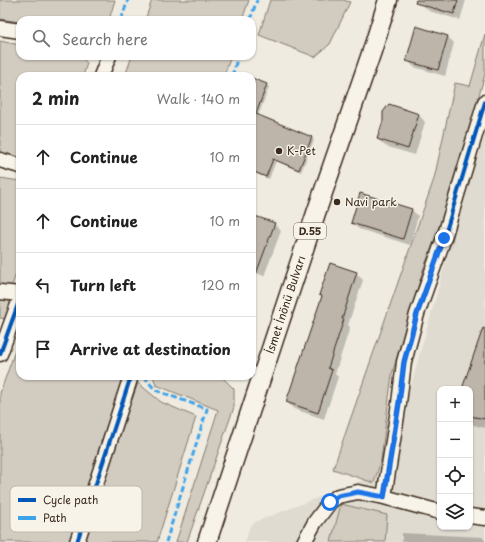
<!DOCTYPE html>
<meta charset="utf-8">
<style>
:root{--surface:#fff;--page:#f6f6f6;--text:#222;--muted:#767676;--line:#e0e0e0}
body{margin:0;font-family:"Playpen Sans",sans-serif;background:var(--page);color:var(--text)}
.controls{position:absolute;right:12px;bottom:12px;display:grid;overflow:hidden;border-radius:8px;box-shadow:0 1px 3px #0004}
.controls button{width:36px;height:36px;display:grid;place-items:center;padding:0;border:0;border-bottom:1px solid var(--line);background:var(--surface);color:var(--text);font:20px sans-serif}
.stop{position:absolute;width:12px;height:12px;margin:-9px;border:3px solid #1a73e8;border-radius:50%;background:#fff}
.stop.end{background:#1a73e8;border-color:#fff;box-shadow:0 1px 4px #0008}
.list{margin:0;padding:0;list-style:none}
h2{display:flex;justify-content:space-between;align-items:center;height:52px;margin:0;padding:0 16px;font-size:17px}
h2 small{font-size:13px;font-weight:400;color:var(--muted)}
.list li{display:grid;grid-template-columns:26px 1fr auto;gap:12px;align-items:center;box-sizing:border-box;height:64px;padding:0 16px;border-top:1px solid var(--line)}
.list b{display:block;font-size:15px;white-space:nowrap}
.list em{font-size:13px;font-style:normal;color:var(--muted)}
.icon{flex:none;width:22px;height:22px;fill:none;stroke:currentColor;stroke-width:2;stroke-linecap:round;stroke-linejoin:round}
.map{position:relative;flex:none;width:485px;height:542px;overflow:hidden}
.search{position:absolute;background:var(--surface);box-shadow:0 1px 3px #0004;left:16px;top:16px;width:240px;height:44px;display:flex;align-items:center;gap:10px;box-sizing:border-box;padding:0 14px;border-radius:12px;color:var(--muted);font-size:15px}
.panel{position:absolute;background:var(--surface);box-shadow:0 1px 3px #0004;left:16px;top:72px;width:240px;height:308px;border-radius:12px}
.map>svg:first-child{display:block}
</style>
<div class="map">
<svg width="485" height="542" viewBox="0 0 485 542">
<rect width="100%" height="100%" fill="#efebe0"/>
<filter id="ink" filterUnits="userSpaceOnUse"><feTurbulence type="fractalNoise" baseFrequency=".025" numOctaves="2"/><feDisplacementMap in="SourceGraphic" scale="8" xChannelSelector="R" yChannelSelector="G"/><feConvolveMatrix kernelMatrix="1 2 1 2 8 2 1 2 1" color-interpolation-filters="sRGB"/></filter>
<g filter="url(#ink)">
<path fill="#e0dbd0" fill-rule="evenodd" d="M485 120V542H245L250 526 255 522 384 472 388 468ZM440 389H470V527H440Z"/>
<path fill="#d1cbc0" stroke="#867a6f" d="M0 0H115L109 20H20V22L0 19Z
M152 0H249L242 20H145Z
M270 0H343L350 2 330 44 315 57 259 35Z
M485 34V74L450 200 423 270 392 374 381 460 374 483 333 469 434 179 455 83 470 86Z
M0 41 20 45V56H80L87 63 83 76H20V158L0 153Z
M132 56H231L224 76H125Z
M0 178 20 181V263L11 288 0 286Z
M0 292 20 294 13 320 0 318Z
M20 337V376H124L70 542H0V393Z
M153 376H221L234 389V407L187 542H176L218 410 156 385Z
M138 383 161 402 196 417 157 542H80Z
M341 504 387 515 385 542H331Z"/>
<path fill="#0003" d="M424 0H466L460 20 429 11 423 5Z
M448 37 454 43 445 76 414 67 407 60Z
M252 84 266 85 269 87 258 116 312 138 314 140 301 172 276 161 269 179 252 172Z
M389 106 419 115 425 122 415 155 385 146 378 139Z
M412 210 418 216 410 245 359 229 352 223Z
M252 216 274 224 281 231 264 276 252 271Z
M356 273 363 280 348 325 350 327 335 374 338 377 324 419 294 409 287 402Z
M485 326V428L470 424V389H463Z
M402 533 482 537 485 540V542H402Z"/>
<path fill="#bdb5aa" stroke="#3b2a1e" d="M416 0H458L454 14 415 3Z
M416 26 448 36 438 70 406 61Z
M252 78 267 84 256 114 312 137 299 170 273 159 266 177 252 171Z
M389 104 419 114 408 149 377 139 383 121V112Z
M360 193 412 209 403 239 351 223Z
M252 215 275 223 253 282 252 281Z
M330 263 357 272 342 319H344L328 368 332 370 318 413 286 402 322 296 319 295Z
M483 328 485 329V419L470 416V389H462Z"/>
<g fill="none" stroke-linecap="round" stroke-linejoin="round">
<g stroke="#3b2a1e" stroke-width="17">
<path id="minor" d="M0 28 20 31
M101 76 109 56
M0 160 20 166
M0 292 20 294
M0 354 20 299
M384 497 399 403 404 362 417 314 444 238 485 102
M470 516 485 518
M77 542 131 376
M304 542 315 522 330 502 338 496 358 492 384 497 440 512"/>
</g>
<g stroke="#3b2a1e" stroke-width="21">
<g id="major">
<path id="s1" d="M207 542 316 213 372 51 388 0"/>
</g>
</g>
<use href="#minor" stroke="#f7f3e8" stroke-width="14"/>
<use href="#major" stroke="#f7f3e8" stroke-width="18"/>
<path stroke="#3fa3ea" stroke-width="3" stroke-dasharray="6 3" stroke-linecap="butt" d="M121 20 128 0
M250 20 257 0
M232 76 238 56
M144 376 155 390 207 409 166 542"/>
<g stroke="#f7f3e8" stroke-width="6">
<path id="cycleway" d="M0 354 20 299
M384 497 399 403 404 362 417 314 444 238 485 102
M77 542 131 376"/>
</g>
<use href="#cycleway" stroke="#0057b8" stroke-width="4"/>
</g>
</g>
<g fill="none" stroke-linecap="round" stroke-linejoin="round" filter="url(#ink)">
<path stroke="#1a73e8" stroke-width="5" d="M330 502 338 496 358 492 384 497 399 403 404 362 417 314 444 238"/>
</g>
<g fill="#3b2a1e" stroke="#f7f3e8" stroke-width="1.5">
<circle cx="279" cy="151" r="4"/>
<circle cx="337" cy="202" r="4"/>
</g>
<g text-anchor="middle" stroke-width="3" stroke-linejoin="round" paint-order="stroke">
<rect fill="#f7f3e8" stroke="#73665b" stroke-width="1" x="294" y="223" width="32" height="16" rx="3"/>
<g font-size="10" font-weight="bold" fill="#3b2a1e">
<text x="310" y="235">D.55</text>
</g>
<g font-size="11" fill="#3b2a1e" stroke="#f7f3e8" text-anchor="start">
<text x="287" y="155">K-Pet</text>
<text x="345" y="206">Navi park</text>
</g>
<g font-size="11" fill="#3b2a1e" stroke="#f7f3e8">
<text dy="4" stroke="none"><textPath href="#s1" startOffset="250">İsmet İnönü Bulvarı</textPath></text>
</g>
</g>
<rect x="10" y="486" width="132" height="46" rx="6" fill="#f7f3e8" stroke="#bfb7ab" stroke-width="1"/>
<rect x="18" y="498" width="18" height="4" fill="#0057b8"/>
<rect x="18" y="516" width="18" height="4" fill="#3fa3ea"/>
<g font-size="11" fill="#3b2a1e">
<text x="43" y="504">Cycle path</text>
<text x="43" y="522">Path</text>
</g>
</svg>
<div class="controls">
<button>+</button>
<button>−</button>
<button><svg class="icon" aria-label="locate" viewBox="0 0 24 24"><circle cx="12" cy="12" r="6"/><path d="M12 2v4M12 18v4M2 12h4M18 12h4"/></svg></button>
<button><svg class="icon" aria-label="layers" viewBox="0 0 24 24"><path d="M12 4l9 5-9 5-9-5zM3 14l9 5 9-5"/></svg></button>
</div>
<div class="stop" style="left:330px;top:502px"></div>
<div class="stop end" style="left:444px;top:238px"></div>
<div class="search"><svg class="icon" aria-label="search" viewBox="0 0 24 24"><circle cx="10" cy="10" r="6"/><path d="M15 15l6 6"/></svg>Search here</div>
<section class="panel">
<h2>2 min<small>Walk · 140 m</small></h2>
<ul class="list">
<li><svg class="icon" aria-label="ahead" viewBox="0 0 24 24"><path d="M12 20V5M6 11l6-6 6 6"/></svg><div><b>Continue</b></div><em>10 m</em></li>
<li><svg class="icon" aria-label="ahead" viewBox="0 0 24 24"><path d="M12 20V5M6 11l6-6 6 6"/></svg><div><b>Continue</b></div><em>10 m</em></li>
<li><svg class="icon" aria-label="left" viewBox="0 0 24 24"><path d="M17 20v-9H6M10 6l-5 5 5 5"/></svg><div><b>Turn left</b></div><em>120 m</em></li>
<li><svg class="icon" aria-label="arrive" viewBox="0 0 24 24"><path d="M6 21V4h12l-3 4 3 4H6"/></svg><div><b>Arrive at destination</b></div></li>
</ul>
</section>
</div>
